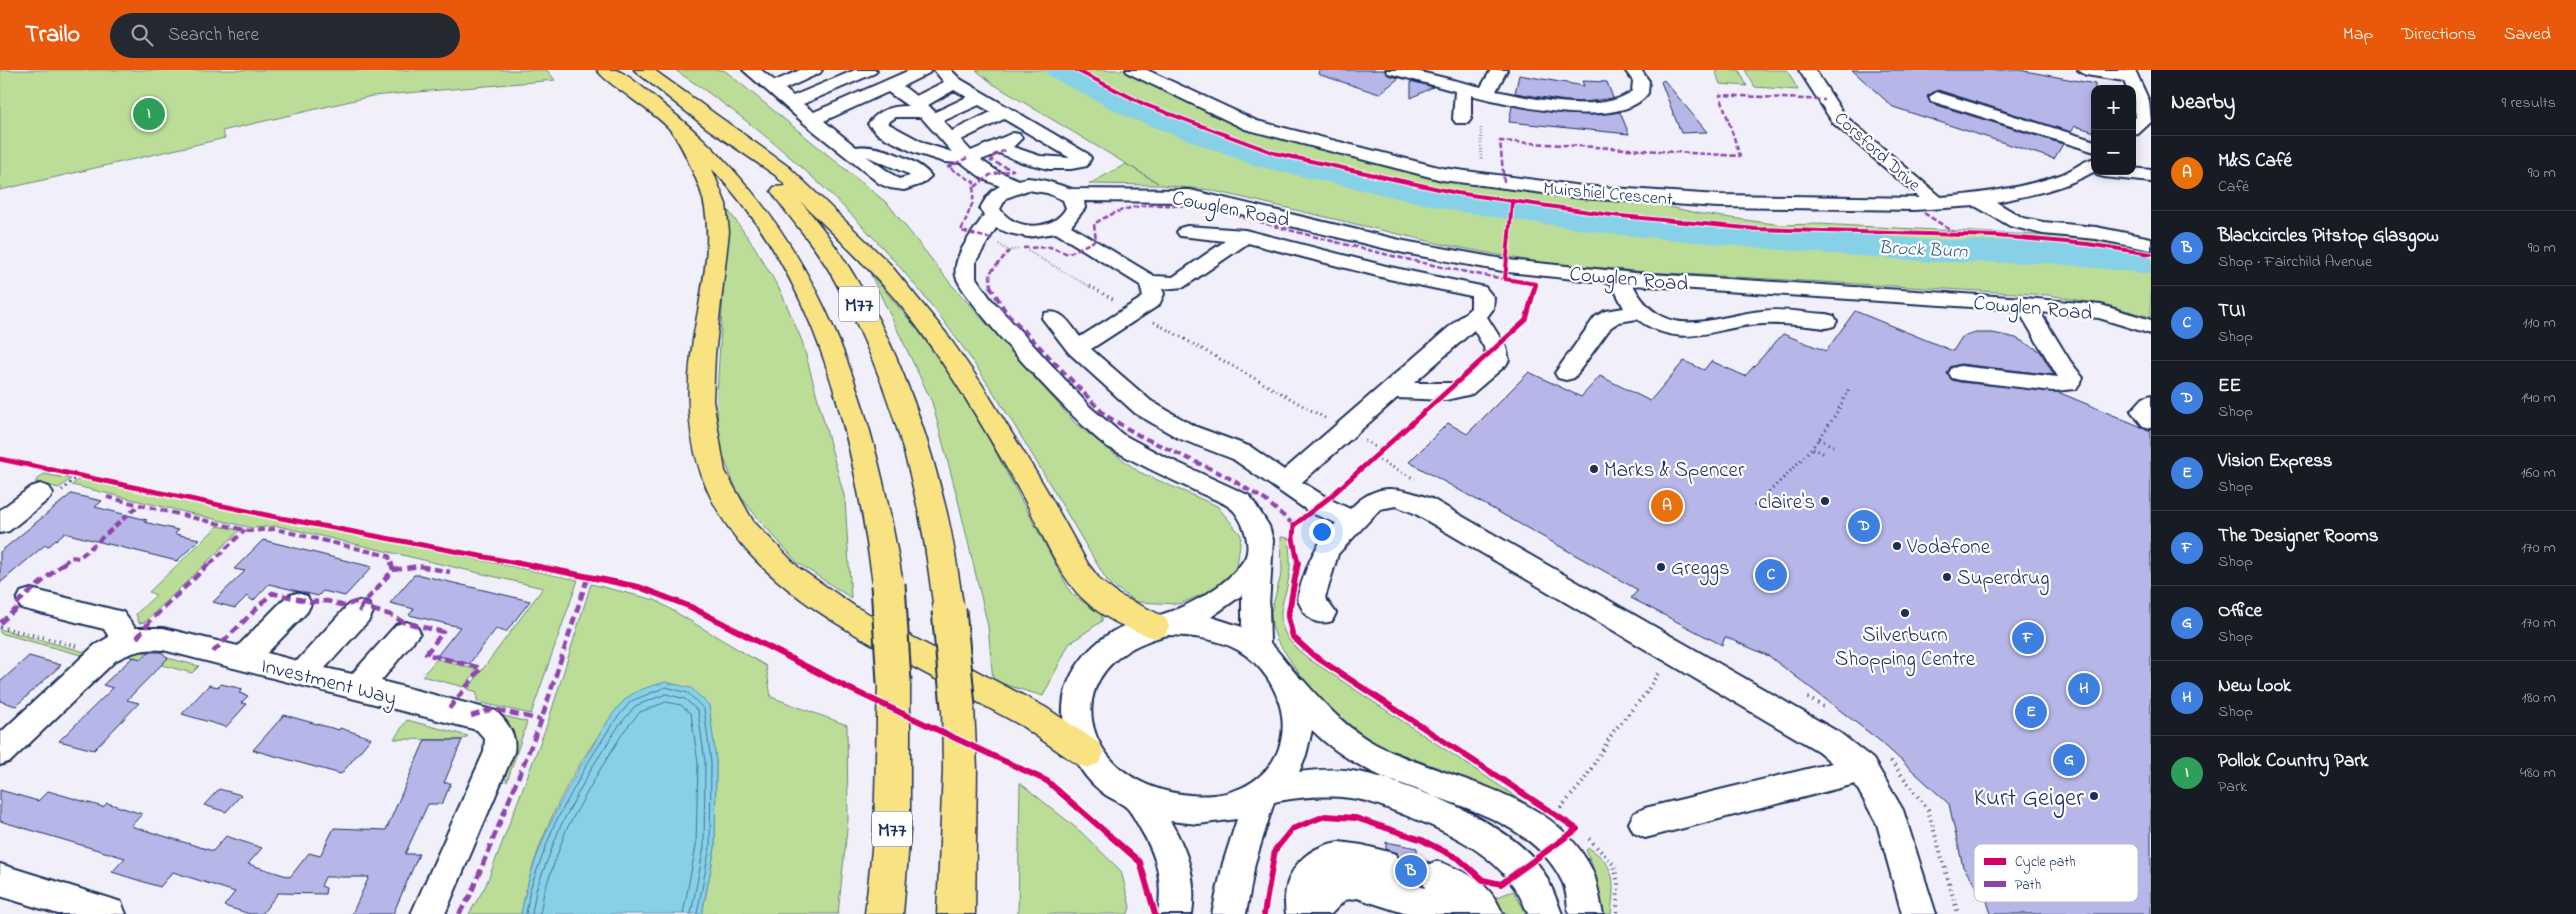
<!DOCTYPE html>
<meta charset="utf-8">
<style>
:root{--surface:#171b24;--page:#242831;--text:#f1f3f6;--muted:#9ea1a6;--line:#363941;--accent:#ea580c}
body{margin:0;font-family:"Indie Flower",sans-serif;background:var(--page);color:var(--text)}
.controls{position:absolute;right:15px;top:15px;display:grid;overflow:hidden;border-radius:10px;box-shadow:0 2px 12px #0003}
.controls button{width:45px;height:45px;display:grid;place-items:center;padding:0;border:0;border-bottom:1px solid var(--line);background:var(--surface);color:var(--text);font:25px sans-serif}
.you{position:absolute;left:1321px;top:461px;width:18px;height:18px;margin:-12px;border:4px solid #fff;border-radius:50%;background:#1a73e8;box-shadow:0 0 0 8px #1a73e833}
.badge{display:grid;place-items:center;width:32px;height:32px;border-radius:50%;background:var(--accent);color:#fff;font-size:16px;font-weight:700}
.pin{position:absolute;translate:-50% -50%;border:2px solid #fff;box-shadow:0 1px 5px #0006}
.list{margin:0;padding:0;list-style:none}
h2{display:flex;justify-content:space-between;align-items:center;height:65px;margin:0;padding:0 20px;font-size:21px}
h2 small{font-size:16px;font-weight:400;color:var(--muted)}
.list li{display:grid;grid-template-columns:32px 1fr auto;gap:15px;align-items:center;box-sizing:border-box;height:75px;padding:0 20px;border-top:1px solid var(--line)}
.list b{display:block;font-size:19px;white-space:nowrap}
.list p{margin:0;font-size:16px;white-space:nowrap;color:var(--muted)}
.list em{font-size:16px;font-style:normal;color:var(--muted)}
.icon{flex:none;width:28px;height:28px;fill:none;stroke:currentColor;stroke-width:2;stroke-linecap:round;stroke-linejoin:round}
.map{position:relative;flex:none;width:2151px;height:844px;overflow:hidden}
header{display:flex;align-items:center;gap:30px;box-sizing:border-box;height:70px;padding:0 25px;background:var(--accent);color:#fff}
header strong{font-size:24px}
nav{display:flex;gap:28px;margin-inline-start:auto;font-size:18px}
.search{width:350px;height:45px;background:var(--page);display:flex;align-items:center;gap:12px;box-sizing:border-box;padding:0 18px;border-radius:28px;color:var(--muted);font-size:19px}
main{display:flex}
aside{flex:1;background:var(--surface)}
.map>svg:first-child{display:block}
</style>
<header>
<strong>Trailo</strong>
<div class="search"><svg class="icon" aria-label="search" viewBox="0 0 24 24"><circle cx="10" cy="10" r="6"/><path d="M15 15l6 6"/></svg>Search here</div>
<nav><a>Map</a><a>Directions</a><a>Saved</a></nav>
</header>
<main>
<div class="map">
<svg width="2151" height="844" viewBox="0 0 2151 844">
<rect width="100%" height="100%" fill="#f1f0fa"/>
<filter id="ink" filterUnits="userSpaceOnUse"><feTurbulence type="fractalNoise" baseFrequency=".02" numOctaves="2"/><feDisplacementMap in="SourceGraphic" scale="10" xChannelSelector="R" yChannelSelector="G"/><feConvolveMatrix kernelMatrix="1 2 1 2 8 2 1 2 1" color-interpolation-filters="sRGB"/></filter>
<g filter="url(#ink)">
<path fill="#bcdd97" stroke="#6c867a" d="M0 0H547L555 10 372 26 222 61 225 68 0 120Z
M675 0H724L888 134 951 214 1077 355 1139 402 1217 436 1241 465 1237 497 1219 518 1179 534 1136 532 1108 512C1064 440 1023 365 976 296 897 180 793 77 675 0Z
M976 0H1127L1246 49 1418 93 1565 115 1702 144 1782 155 1817 154 2095 168 2151 178V247L2105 235 2049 225 1648 202 1536 192 1441 174 1210 120 1162 115 1089 114 1126 94 1158 113 993 14Z
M1715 0H1739L1747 16 1720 14Z
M1745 0H1787L1798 20 1755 17Z
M728 140 754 176 781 222 802 271 845 429 851 528 798 493 761 452 737 422 718 373 717 324Z
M870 203 917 259 971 336 1071 523 1102 545V551L1069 574 1043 626 993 611 988 556 959 434 932 332Z
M44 404 71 409 59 418 35 412Z
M79 409 578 510 531 644 477 632V622L468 619 543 518 278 456 252 458 72 415Z
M218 456 240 460 145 552 139 553 136 544 156 525 149 522Z
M1281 467 1288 468C1290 481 1291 494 1289 507 1285 532 1273 545 1289 570 1294 578 1303 583 1309 589L1524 732 1522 735 1457 705 1366 671 1317 631 1277 570 1272 556 1271 542 1282 501Z
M591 514 655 530 766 596 771 627 847 655 848 750 838 844H702L715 778 716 691 709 636 628 627C577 688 535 765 521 844H469L486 815 548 652Z
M0 559 85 582 82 585 77 584 0 563Z
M132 581H140L199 596 192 603 124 585Z
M437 589 477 600 464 617 422 606Z
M493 643 527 652 507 712 500 699Z
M407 650 468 666 462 670 394 669Z
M1020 713 1080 761 1121 801 1130 837 1128 844H1018Z
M1589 778C1618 797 1614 813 1611 844H1599L1597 807 1586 780Z
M1513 821 1527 844H1503L1492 829Z"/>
<path fill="#87d1e8" stroke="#5c90b1" d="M665 612 691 618 709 635 716 691 715 778 702 844H521C532 783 561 727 594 674 604 658 613 640 627 628 637 619 653 616 665 612Z"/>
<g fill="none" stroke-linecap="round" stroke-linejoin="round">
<path stroke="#467095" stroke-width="1" d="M526 844 530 819 554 755 586 696 613 653 631 631 666 617 688 623 704 639 711 692 710 777 697 844
M532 844 536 820 560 757 591 699 618 657 635 636 666 624 685 629 698 641 705 692 704 777 691 844
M540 844 544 822 566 760 598 703 624 661 640 642 666 632 681 635 691 644 698 693 696 776 683 844"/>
<path fill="#87d1e8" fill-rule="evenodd" d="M1044 0H1082L1149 33 1278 81 1455 121 1612 142 1760 156 1931 170 2049 171 2151 182V204L2049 193 1931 192 1760 178 1612 164 1455 141 1256 96 1127 47 1049 6Z"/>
</g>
<path fill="#b7b6e8" stroke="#1b2f5e" d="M1319 0H1384L1388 5 1399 8 1379 24 1318 4Z
M1852 0H2019L2095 14V62L2075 56 2071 62 1938 20 1927 26 1930 33 2063 74 2054 89 1893 37Z
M1519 5 1584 16 1582 11 1607 12 1613 28 1585 32 1566 31 1515 23Z
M1664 10 1707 62 1681 63 1661 12Z
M1411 11 1433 17 1411 28Z
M1512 36 1564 44 1591 45 1620 42 1629 64 1509 52Z
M1855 241 1953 281 1962 267 1975 263H1993L2016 268 2040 281 2054 305 1960 294 1950 297 1947 304 1952 310 1960 312 2058 322 2151 361V844H1991L1987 831 1963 797 1949 734 1880 671 1769 586 1725 567 1722 575 1631 528 1638 520 1409 392 1448 353 1467 364 1529 302 1581 327 1600 306 1650 331 1684 291 1704 300 1711 291 1745 306 1783 264 1826 281Z
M71 424 102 431 95 437 147 450 144 452 178 460 175 464 200 469 177 491 64 463 49 476 45 475 0 513V482Z
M263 470 372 497 345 526 323 521 318 526 269 514 253 531 247 526 235 538 213 532 245 501 234 499Z
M414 505H420L530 531 506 562 496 559 469 594 437 586 460 557 409 545 414 539 390 533Z
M149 582H161L168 588 127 630 139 633 94 680 59 671 113 618 103 615 133 587 141 589Z
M29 586 61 595 16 636 0 631V612Z
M221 614 243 619 239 623 248 626 241 633 247 634 226 657 182 644 209 615 218 617Z
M284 645 339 660 340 658 371 668 341 704 253 680Z
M425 670H462L444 713H451L442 734H428L405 784H419L393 844H352L369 807H325L321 816 326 818 325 824 278 823 262 844H250L224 836 235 822 173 802 160 817 112 802 125 788 0 751V720L38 731 48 721 103 737 107 733 142 744 131 756 213 781 226 766 262 778 248 794 290 807 309 783 320 786 334 758 386 760Z
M219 719 241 725 226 742 204 735Z
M1386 772 1417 778V789L1430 792 1423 795 1419 806 1422 815 1398 807 1402 794 1398 783 1386 779Z"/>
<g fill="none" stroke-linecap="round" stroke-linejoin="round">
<path stroke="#c6c9db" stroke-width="30" stroke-dasharray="30 15" stroke-linecap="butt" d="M1384 795 1437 807"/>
<g stroke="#1b2f5e" stroke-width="4">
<path id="minor" d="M743 0H761L775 11 800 0H822L820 3 785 19 793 26 855 0H877L875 3 803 34 814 42 910 0H931L929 3 903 16 916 26 944 12 934 0H951L960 9 1088 84 1091 88 1087 96 1071 99H1049L1021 92 999 83 981 90 997 101 1019 110 1028 108 1043 110 1072 119 1190 120 1404 171 1508 190 1634 203 2025 228 2101 235 2151 250V264L2099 248 2040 242 2070 291 2083 308 2076 319 2053 321 1960 310 1952 308 1949 303 1952 298 1960 296 2058 307 2018 240 1633 215C1664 274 1710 247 1761 241 1781 238 1805 243 1826 244L1834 246 1837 251 1834 256 1826 258C1806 256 1784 253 1764 254 1715 255 1685 283 1637 249L1619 252 1611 257 1574 308 1566 310 1558 308 1555 303 1595 247 1605 241 1624 238 1611 213 1508 202 1404 183 1190 132 1084 131 1085 138 1071 156 1154 206 1173 207 1225 171 1180 166 1177 162 1180 158 1187 156 1245 160 1390 197 1485 217 1494 228 1493 239 1487 247 1506 277 1509 290 1506 295 1472 324 1446 330 1397 328 1302 412 1329 429 1350 439C1378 410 1399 418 1432 429L1840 663 1873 689 1903 740 1936 844H1902L1877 754 1855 714 1645 768 1634 763 1629 753 1634 743 1645 738 1832 693 1818 681 1414 443 1396 436 1380 439 1338 484 1325 528 1336 543 1332 551C1313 557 1304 545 1297 528 1307 496 1312 478 1336 453L1311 443 1233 389 1178 368 1135 343 1069 283 1042 248 1045 243C1063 239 1070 254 1080 267L1143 227 1140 215 1056 163 1028 167 1009 163 996 158 976 191V208L990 228 1090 337 1122 364 1161 385 1250 426 1269 456 1273 470 1269 536 1270 573C1278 580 1298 609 1303 610 1325 635 1348 660 1377 675 1449 712 1549 719 1590 796 1598 811 1599 828 1603 844H1569C1567 834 1567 820 1562 811 1530 746 1444 734 1385 708 1358 696 1333 681 1312 660L1306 685 1299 702C1316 700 1335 698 1352 701 1402 708 1507 752 1537 793 1549 808 1555 826 1562 844H1528C1509 790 1455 764 1405 745 1387 738 1369 730 1350 728 1327 725 1297 727 1274 732L1255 793 1246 844H1212L1223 793 1237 749 1198 754 1170 751C1188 781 1197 809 1192 844H1158C1163 812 1158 788 1141 760 1137 753 1133 745 1128 739 1122 732 1110 729 1103 723 1069 697 1051 644 1072 604 1082 586 1094 573 1112 562 1128 552 1146 549 1163 544 1191 535 1227 516 1244 490 1253 476 1243 451 1233 440 1225 432 1208 427 1198 422 1168 408 1138 394 1110 378 1086 365 960 228 956 206 952 185 974 162 984 145L980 139C985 129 990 121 1000 116L983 109 962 93 944 92 913 82 879 65 868 54C878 40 891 36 908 36L888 22 824 51 856 77C875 73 920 90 931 106L922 114 904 120 890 118 880 114 805 54ZM954 20 967 27 935 42 928 35ZM979 35 991 42 952 61 943 51ZM896 47H921L952 82 926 74 887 53ZM1004 49 1070 88 1040 86 1013 77 1022 68 1019 64 1013 63 971 81 961 70ZM866 86 906 103 910 106 899 109ZM1028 120 1047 123 1063 130 1066 138C1053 162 1014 161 1000 139L1006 128ZM1248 173 1389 209 1471 226V238L1284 400 1251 377 1194 356 1151 331 1091 279 1159 235 1164 224 1162 219 1184 217ZM1474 260 1484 277 1486 288 1457 313H1414ZM1242 525V557L1211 547ZM1168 565C1192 566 1216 568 1238 580 1285 608 1303 678 1252 712 1234 724 1211 727 1190 725 1078 716 1049 593 1168 565Z
M1126 0H1147L1257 51 1442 98 1582 116 1718 125 1920 128 1833 53 1799 0H1815L1845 46 1941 127C1982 124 2021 118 2060 105 2072 101 2082 91 2095 88V101C2064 119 2030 125 1996 132L2023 148 2043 152 2096 157 2151 168V180L2096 169 2043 164 2010 156 1975 136 1914 140 1718 137 1582 128 1442 110 1245 59 1128 3Z
M1386 0H1412L1481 17 1491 0H1507L1496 21C1530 28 1603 45 1632 21L1633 11 1625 0H1641L1649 11 1648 23C1621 62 1511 35 1471 25V49L1468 53H1456L1453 49 1455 21 1388 3Z
M2078 0H2135L2149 31 2151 52 2138 64 2132 65V50L2136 47 2132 19H2127L2124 11 2086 5Z
M1937 22 2095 71V82L1931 31 1929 27Z
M2132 98 2151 100V112L2104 107 2097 105 2095 101H2132Z
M2151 325V358L2143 356 2131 341 2143 328Z
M40 414 49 417 53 423 49 429 9 461 0 463V440L31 417Z
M31 519 123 542 135 558H163L238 576 287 526 297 523 307 526 311 534 307 542 267 583 297 591 349 534 359 531 369 534 373 542 369 550 325 598 352 604 396 555 406 552 416 555 420 563 381 611 496 641C508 653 517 665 514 682L445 844H411L484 682 485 669 477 660 163 580C144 578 131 582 115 591L11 691 0 695V663L95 575 109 567 104 559 21 538 17 530 21 522Z
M1339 772 1362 775 1396 784 1400 795 1396 806 1392 807 1425 818 1421 807 1425 796 1437 791C1470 804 1488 810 1503 844H1407L1357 828 1345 830 1331 844H1286C1280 806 1302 777 1339 772Z
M0 794 109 828 121 832 126 844H58L0 826Z"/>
</g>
<g stroke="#1b2f5e" stroke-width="3">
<path id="highway" d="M597 0C603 0 610 0 616 0 627 2 666 37 676 45 823 167 873 333 903 514L898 522 888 525 878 522 873 514C853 367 819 210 712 99L726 134 729 162 715 285 713 330 725 401 753 451 799 498 856 537 1045 637 1099 673 1104 683 1099 693 1087 698 1075 693 1022 656 970 628 974 637 977 699 975 844H937L943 699 942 637 947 627 958 623 969 627C823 547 667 484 691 285 697 231 719 169 699 116 692 99 683 77 672 62 662 49 644 38 631 28 621 20 605 11 597 0Z
M634 0H654L789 97 889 193 946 263 981 313 1045 417 1088 494 1101 511 1119 525 1165 547 1169 556 1165 565 1154 568C1128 559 1102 548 1082 528 1059 506 1039 456 1023 427 994 375 964 323 930 275 894 221 847 177 801 132 874 216 919 328 945 435 954 469 958 505 964 540L960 548 949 552 938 548 934 540C929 505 925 469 917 435 900 355 871 275 831 204 814 174 790 149 771 121L774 117 786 116 775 105 708 59Z
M894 599 905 603 910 612V761L903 844H865L874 761 878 612 883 603Z"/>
</g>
<path stroke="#1b2f5e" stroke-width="2.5" stroke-dasharray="0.5 2.5" stroke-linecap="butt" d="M1076 0 1146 35 1212 60
M1481 58V91
M1265 79 1295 87
M1598 144 1756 159 2001 167
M999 174 1009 181 1018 179
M1028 181 1092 218"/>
<path stroke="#1b2f5e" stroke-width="3" stroke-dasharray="1 4" stroke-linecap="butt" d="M1090 216 1116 231
M1154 252 1325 348
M1819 369 1833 376
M1365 371 1382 381
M1813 379 1825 384
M1375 388 1415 409
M62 420 81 404
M1754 436C1793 399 1827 369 1849 318"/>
<path stroke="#1b2f5e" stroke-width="4" stroke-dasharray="1 4.5" stroke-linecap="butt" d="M0 557 77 576
M1808 628 1827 639
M1891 691 1928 740 1958 844
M1557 742 1583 712 1614 661 1646 623 1659 602
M1589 769 1614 795 1618 813 1617 844"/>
<use href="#minor" fill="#fff" fill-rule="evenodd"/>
<use href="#highway" fill="#f8e281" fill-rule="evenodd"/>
<g stroke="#1b2f5e" stroke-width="37" stroke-linecap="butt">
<path id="highway-bridge" d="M888 514 894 612
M949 540 958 637"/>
</g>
<use href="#highway-bridge" stroke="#f8e281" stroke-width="33"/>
<path stroke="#8e44ad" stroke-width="2.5" stroke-dasharray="5.5 2.5" stroke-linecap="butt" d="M967 88 948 97 974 112 973 132 961 161 992 169
M1504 112 1500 71 1740 86 1720 25 1825 30
M975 117 990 105 1013 100 991 91 994 85 1006 80
M1924 143 1955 163
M1023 178 1050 177 1068 184 1096 170 1094 154C1115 140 1138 134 1162 135 1207 135 1251 150 1293 161 1363 179 1433 197 1505 209
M991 218 990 203 1009 181"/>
<path stroke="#8e44ad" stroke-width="4" stroke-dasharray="7 4" stroke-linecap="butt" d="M990 216 1006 242 1105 345 1140 366 1226 406 1265 430 1294 455
M107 427 249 461 275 459 389 486 391 494
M63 494 71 487 79 488 139 435
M210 494 245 460"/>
<path stroke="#8e44ad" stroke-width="4.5" stroke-dasharray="9 4.5" stroke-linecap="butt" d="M393 500 419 496 450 502
M359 542 363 534 393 500 391 492
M0 553 16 539V534L65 492
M137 568 151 550 211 492
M213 582 272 523 311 532 327 531 345 536 355 532 372 536 373 540 391 545 403 552 443 562 426 584 481 598 448 640
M471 646 493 639 541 650
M459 844 470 826 540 654 588 506"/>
<g stroke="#fff" stroke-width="6">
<path id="cycleway-far2" d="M1076 0 1146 35 1274 83 1457 123 1611 145 1756 159 1996 166 2088 174 2151 184
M1512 132 1505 209 1536 214 1535 218"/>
</g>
<g stroke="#fff" stroke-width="8">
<path id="cycleway-far1" d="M0 389 281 448 522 494
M1298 494 1293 468 1294 455 1330 427 1526 250 1535 216"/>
</g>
<g stroke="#fff" stroke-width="9">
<path id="cycleway" d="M515 492 639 517 691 537 848 618 1047 711 1140 792 1155 844
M1264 844 1275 780 1292 759 1325 746 1356 748 1422 770 1459 789 1483 810 1501 814 1577 759 1313 585 1293 567 1288 547 1298 492"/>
</g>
<use href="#cycleway-far2" stroke="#d6006c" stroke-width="4"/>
<use href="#cycleway-far1" stroke="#d6006c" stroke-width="5"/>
<use href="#cycleway" stroke="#d6006c" stroke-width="6"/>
</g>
</g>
<g fill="#1b2f5e" stroke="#fff" stroke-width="2">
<circle cx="1594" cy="399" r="5"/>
<circle cx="1825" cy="431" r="5"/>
<circle cx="1897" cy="476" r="5"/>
<circle cx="1661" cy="497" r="5"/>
<circle cx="1947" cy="507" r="5"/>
<circle cx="1905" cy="543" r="5"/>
<circle cx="2094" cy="726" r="5"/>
</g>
<g text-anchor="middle" stroke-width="4.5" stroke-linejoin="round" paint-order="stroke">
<g font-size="18" fill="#1b2f5e" stroke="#fff">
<text transform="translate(1878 81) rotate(42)" y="6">Corsford Drive</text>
<text transform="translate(1608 123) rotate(5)" y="6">Muirshiel Crescent</text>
</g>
<g font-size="19" font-style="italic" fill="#3b6087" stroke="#fff">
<text transform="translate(1923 178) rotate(3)" y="7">Brock Burn</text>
</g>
<g fill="#fff" stroke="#5f6d8e" stroke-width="1">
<rect x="839" y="216.5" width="40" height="35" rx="4"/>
<rect x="872" y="741.5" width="40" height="35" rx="4"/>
</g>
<g font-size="20" font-weight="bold" fill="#1b2f5e">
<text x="859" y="241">M77</text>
<text x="892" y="766">M77</text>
</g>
<g font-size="21" fill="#1b2f5e" stroke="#fff">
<text transform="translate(1231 138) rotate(11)" y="7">Cowglen Road</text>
<text transform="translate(1629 208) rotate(5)" y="7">Cowglen Road</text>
<text transform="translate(2033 237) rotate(5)" y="7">Cowglen Road</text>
<text transform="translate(329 611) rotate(14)" y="7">Investment Way</text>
</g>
<g font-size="21" fill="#1b2f5e" stroke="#fff" text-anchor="start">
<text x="1604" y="406">Marks &amp; Spencer</text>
<text x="1815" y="438" text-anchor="end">claire's</text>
<text x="1907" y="483">Vodafone</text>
<text x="1671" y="504">Greggs</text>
<text x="1957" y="514">Superdrug</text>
<text x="1905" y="571" text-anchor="middle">Silverburn<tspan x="1905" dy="24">Shopping Centre</tspan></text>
</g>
<g font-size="25" fill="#1b2f5e" stroke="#fff" text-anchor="end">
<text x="2084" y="735">Kurt Geiger</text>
</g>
</g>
<rect x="1974" y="774" width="164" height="58" rx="8" fill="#fff" stroke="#bbc1cf" stroke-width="1"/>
<rect x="1984" y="788" width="22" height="7" fill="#d6006c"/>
<rect x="1984" y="811" width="22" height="6" fill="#8e44ad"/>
<g font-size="14" fill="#1b2f5e">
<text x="2015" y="796">Cycle path</text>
<text x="2015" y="819">Path</text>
</g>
</svg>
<div class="controls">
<button>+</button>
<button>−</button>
</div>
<div class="you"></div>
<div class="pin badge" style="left:1667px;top:436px;background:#e8710a">A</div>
<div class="pin badge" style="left:1411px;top:801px;background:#3f7fe0">B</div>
<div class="pin badge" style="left:1771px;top:505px;background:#3f7fe0">C</div>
<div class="pin badge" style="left:1864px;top:456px;background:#3f7fe0">D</div>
<div class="pin badge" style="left:2031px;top:642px;background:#3f7fe0">E</div>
<div class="pin badge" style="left:2028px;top:568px;background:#3f7fe0">F</div>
<div class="pin badge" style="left:2069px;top:690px;background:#3f7fe0">G</div>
<div class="pin badge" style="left:2084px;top:619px;background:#3f7fe0">H</div>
<div class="pin badge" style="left:149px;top:44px;background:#2e9e5b">I</div>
</div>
<aside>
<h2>Nearby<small>9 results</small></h2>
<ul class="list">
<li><span class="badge" style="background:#e8710a">A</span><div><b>M&amp;S Café</b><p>Café</p></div><em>90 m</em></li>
<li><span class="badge" style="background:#3f7fe0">B</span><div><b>Blackcircles Pitstop Glasgow</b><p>Shop · Fairchild Avenue</p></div><em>90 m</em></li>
<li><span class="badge" style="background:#3f7fe0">C</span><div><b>TUI</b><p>Shop</p></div><em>110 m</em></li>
<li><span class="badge" style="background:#3f7fe0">D</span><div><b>EE</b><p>Shop</p></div><em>140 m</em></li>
<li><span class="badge" style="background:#3f7fe0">E</span><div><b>Vision Express</b><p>Shop</p></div><em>160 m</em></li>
<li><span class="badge" style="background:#3f7fe0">F</span><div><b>The Designer Rooms</b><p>Shop</p></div><em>170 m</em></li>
<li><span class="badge" style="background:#3f7fe0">G</span><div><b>Office</b><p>Shop</p></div><em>170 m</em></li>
<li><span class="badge" style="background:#3f7fe0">H</span><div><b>New Look</b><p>Shop</p></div><em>180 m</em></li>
<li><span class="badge" style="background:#2e9e5b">I</span><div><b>Pollok Country Park</b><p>Park</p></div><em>480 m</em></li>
</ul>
</aside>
</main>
